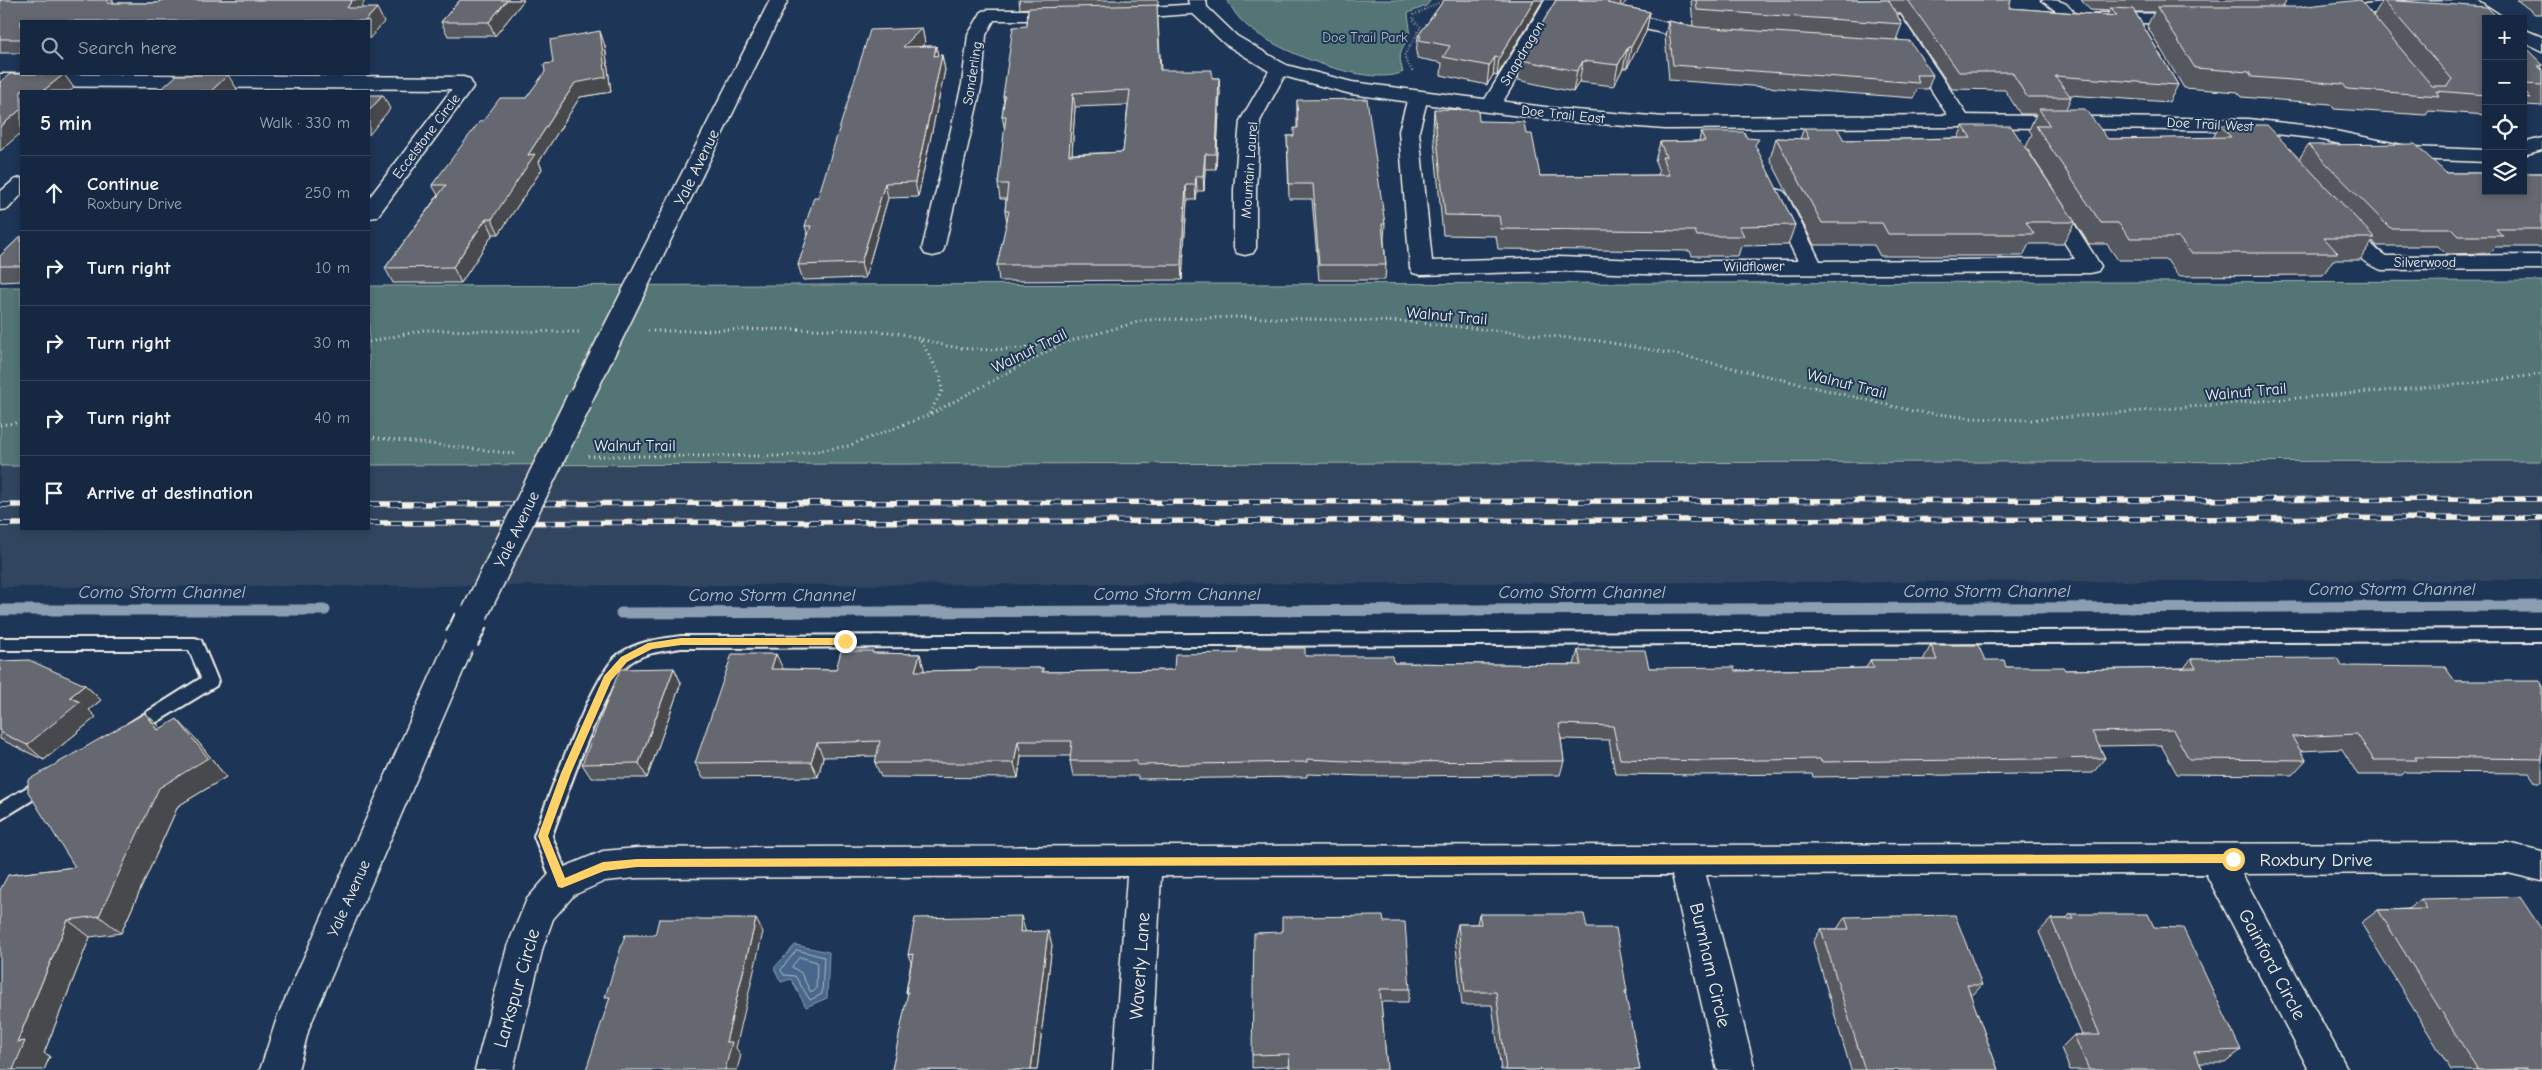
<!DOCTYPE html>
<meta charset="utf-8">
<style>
:root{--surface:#162841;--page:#23344c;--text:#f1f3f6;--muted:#9ea6b1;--line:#35445a}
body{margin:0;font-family:"Comic Neue",sans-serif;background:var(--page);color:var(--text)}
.controls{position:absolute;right:15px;top:15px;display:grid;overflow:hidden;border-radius:0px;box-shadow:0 2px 8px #0003}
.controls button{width:45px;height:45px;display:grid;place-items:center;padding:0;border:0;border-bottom:1px solid var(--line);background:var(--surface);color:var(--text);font:25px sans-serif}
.stop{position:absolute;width:15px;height:15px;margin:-11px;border:4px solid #ffd166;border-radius:50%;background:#fff}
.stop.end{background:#ffd166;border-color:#fff;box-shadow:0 1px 5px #0008}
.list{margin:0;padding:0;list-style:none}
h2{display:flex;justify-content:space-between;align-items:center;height:65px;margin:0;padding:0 20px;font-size:21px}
h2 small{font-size:16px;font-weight:400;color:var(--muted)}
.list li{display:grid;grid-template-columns:32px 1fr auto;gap:15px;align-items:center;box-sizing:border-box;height:75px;padding:0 20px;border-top:1px solid var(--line)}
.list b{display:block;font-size:19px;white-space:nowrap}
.list p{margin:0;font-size:16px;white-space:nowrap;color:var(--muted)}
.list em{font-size:16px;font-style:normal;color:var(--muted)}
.icon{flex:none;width:28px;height:28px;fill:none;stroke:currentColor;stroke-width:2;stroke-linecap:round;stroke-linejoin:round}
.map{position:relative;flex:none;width:2542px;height:1070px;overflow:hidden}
.search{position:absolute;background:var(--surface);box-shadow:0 2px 8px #0003;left:20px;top:20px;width:350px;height:55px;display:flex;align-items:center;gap:12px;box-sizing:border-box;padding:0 18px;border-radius:0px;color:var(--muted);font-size:19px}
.panel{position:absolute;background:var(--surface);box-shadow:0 2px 8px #0003;left:20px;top:90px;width:350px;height:440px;border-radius:0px}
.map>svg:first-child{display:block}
</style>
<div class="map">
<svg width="2542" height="1070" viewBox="0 0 2542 1070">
<rect width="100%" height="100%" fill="#1d3557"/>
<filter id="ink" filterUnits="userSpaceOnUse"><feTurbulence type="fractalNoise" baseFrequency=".02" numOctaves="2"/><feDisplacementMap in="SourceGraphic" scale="10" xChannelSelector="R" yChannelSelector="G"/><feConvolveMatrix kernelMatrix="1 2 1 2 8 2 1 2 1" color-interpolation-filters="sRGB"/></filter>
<g filter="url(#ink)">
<path fill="#33445e" d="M2542 461V580L0 587V466H21V529H369V465Z"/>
<path fill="#537474" stroke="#a4b2ae" d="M1227 0H1431L1426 6 1408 13C1408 18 1410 25 1410 30 1407 48 1395 47 1403 72 1368 89 1265 48 1240 19 1235 14 1231 6 1227 0Z
M2542 281V461L369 465V286Z
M0 287H21V466H0Z"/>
<path fill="#47678c" stroke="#8c9eb1" d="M795 945 829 952 827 998 806 1007 791 979 781 982 774 968Z"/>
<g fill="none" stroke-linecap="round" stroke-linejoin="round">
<path stroke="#afbac3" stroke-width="1" d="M797 950 824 957 822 994 810 1000 795 976 784 975 781 970Z
M800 957 817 962 816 989 813 992 810 991 801 973 792 967Z"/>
<path stroke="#8c9eb1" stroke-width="11" d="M0 610H325
M621 613 2542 606"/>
<g stroke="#f4f1e8" stroke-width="4">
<path id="service" d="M2542 629V641L681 648C664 651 645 652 630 663 605 682 564 802 552 836L571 884 569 890 562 892 555 890 534 836C547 801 593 672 619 654 638 641 659 639 681 636Z
M0 638H195L201 640 218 681 216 686 134 736 128 734 126 729 128 724 201 678 189 650H0Z
M46 776 52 778 55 783 52 788 0 820V803Z"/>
</g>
<g stroke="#f4f1e8" stroke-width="3">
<path id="minor" d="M1545 0H1580L1667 23 1710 30 1713 34 1710 38C1684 44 1590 13 1560 5L1498 110H1484L1481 106Z
M2041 0C2058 0 2067 0 2076 15L2073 19H2061L2056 11Z
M2473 0 2477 4 2474 8 2468 9 2392 11 2330 18 2324 17 2321 13 2324 9 2330 8 2392 1Z
M1198 4 1204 5 1207 9 1204 13 1120 19 1114 18 1111 14 1114 10 1120 9Z
M988 10H1065L1071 11 1074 15 1071 19 1065 20H994L986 35 982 84 944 249 941 254 933 256 925 254 922 249 962 84 968 35 982 11Z
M2101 13 2188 14 2194 15 2197 19 2194 23 2188 24 2095 22 2092 18 2095 14Z
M1894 14 1900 15 1971 121 1968 125H1954L1885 19 1888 15Z
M1279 63 1286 65 1288 69 1260 121 1256 190V248L1253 253 1245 255 1237 253 1234 248V190L1240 121 1270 69 1272 65Z
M0 74 463 77 470 79 473 87 377 217 369 218V198L452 89 0 86Z
M1418 91 1425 93 1428 97 1419 131 1432 261 1558 257 1672 261H1798L1765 195 1769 191 1776 189 1783 191 1787 195 1820 261 2075 259 2038 202 2041 197 2049 196 2057 197 2101 266 2098 271 2090 273 1672 275 1558 271 1421 275 1413 273 1410 268 1399 131 1408 97 1411 93Z
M21 178V195L8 209 0 210V192L14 180Z
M2340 216C2359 221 2369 247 2386 256L2542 255V269L2382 270C2360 264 2342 241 2329 223L2332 218Z
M2508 843 2542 851V881L2508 873 2242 874 2348 1070H2309L2206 874 1706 875 1755 1070H1717L1672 875 1161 876 1151 1070H1113L1127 876 637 878 605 881 574 895 553 919 543 947 513 1070H475L507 947 527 899 550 873 603 851 637 848 764 847Z"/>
</g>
<g stroke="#f4f1e8" stroke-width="3">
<path id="tertiary" d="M1188 0H1206L1207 7 1237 36 1286 65 1352 82 1561 109 1665 117 1961 115 2248 119 2312 126 2411 147 2486 150V162L2411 159 2312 138 2248 131 1961 127 1665 129 1561 121 1447 107 1351 94 1272 73 1225 44 1192 13Z
M2455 0H2477L2506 19 2486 20Z
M2523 29 2542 37V51L2523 42Z
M2542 138V150L2523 155V143Z"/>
</g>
<g stroke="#f4f1e8" stroke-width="3">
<path id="secondary" d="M770 0H788L592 401 588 407 579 409 570 407 566 401Z
M462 627 472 631 477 639 309 1028 298 1070H260L278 1015 447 639 452 631Z"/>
</g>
<path stroke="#f4f1e8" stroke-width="2.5" stroke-dasharray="0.5 2.5" stroke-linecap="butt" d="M1412 71 1404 56 1421 27 1413 20 1414 15 1444 0"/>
<path stroke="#f4f1e8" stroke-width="3" stroke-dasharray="1 4" stroke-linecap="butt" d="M648 331C728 331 808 326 888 332 911 334 932 344 954 347 991 353 1028 348 1064 341
M921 341 940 375 942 391 929 414
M369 342 424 330 579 332
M0 425 21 422
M369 437 517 454
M588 456H784L848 446 929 415 1063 343 1145 320 1235 317 1410 322 1600 341 1675 354 1913 411 1971 418 2031 420 2467 384 2542 374"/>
<use href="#service" fill="#1d3557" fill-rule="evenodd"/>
<use href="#minor" fill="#1d3557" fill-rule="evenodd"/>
<use href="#tertiary" fill="#1d3557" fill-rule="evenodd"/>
<use href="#secondary" fill="#1d3557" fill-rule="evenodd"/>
<g stroke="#f4f1e8" stroke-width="5.5">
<path id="rail" d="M369 504 2542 499
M0 505H21
M369 523 2542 518
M0 524H21"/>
</g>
<use href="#rail" stroke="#1d3557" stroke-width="4" stroke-dasharray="11" stroke-linecap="butt"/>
<g stroke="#f4f1e8" stroke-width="29" stroke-linecap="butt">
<path id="secondary-bridge-far1" d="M471 621 579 401"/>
</g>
<g stroke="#f4f1e8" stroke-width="37" stroke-linecap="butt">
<path id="secondary-bridge" d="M462 639 471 620"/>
</g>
<use href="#secondary-bridge-far1" stroke="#1d3557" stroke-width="26"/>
<use href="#secondary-bridge" stroke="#1d3557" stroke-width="33"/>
</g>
<path fill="#575960" stroke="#f4f1e8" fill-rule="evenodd" d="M0 0 114 3H157L162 0H365L361 8 21 21V53H0Z
M460 0H524L495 36H448L441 22Z
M1019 0H1158V5H1157L1161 70 1212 78H1219L1220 93 1216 169H1205L1204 191H1197L1196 200H1187L1182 280 999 281 997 265 1007 222 1005 211 1006 199H1000L998 184 1005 131 1002 116 1004 103 1003 96 1027 26 1028 8 1020 9ZM1128 105 1123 152 1072 154 1075 107Z
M1444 0H1543L1497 76 1493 75 1487 85 1441 75 1442 63 1417 58V54H1416L1418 36Z
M1556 0H1628L1621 6 1650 12 1646 32 1627 68H1623L1614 86 1579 82 1573 92 1518 80 1521 60Z
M1691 0H2011L2009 8 2107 15 2109 11 2090 10 2081 0H2287L2283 7 2373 16 2383 0 2486 19V115L2429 111 2426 115 2334 109 2331 104 2241 97 2238 92 2184 88 2147 26 2154 12H2135L2178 85 2169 102 2069 95 2071 97 2066 109 2108 139 2213 138 2220 125 2299 159 2308 145 2446 173H2542V247H2494L2489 253 2446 254 2438 246H2377L2373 241 2360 260H2333L2323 275 2178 276 2167 260H2118L2107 244H2089L2026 147 2032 134 2029 130 2036 114H2020L2005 90 1952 89 1900 13H1896L1902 24 1896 40 1933 75 1928 89H1917L1914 98 1669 80 1665 36 1668 21 1693 26Z
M2517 0H2542V14H2535Z
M922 28 925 43 921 46H936L938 56 942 55 945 70 918 197 888 198 865 278 803 280 798 265 808 236 805 226Z
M2523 45 2542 64 2541 70H2542V106L2526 105 2523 108Z
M605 46 611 92 580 97 539 162 542 169 499 234H493L461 283H393L385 268 438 195 432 185 483 121 526 98 553 63Z
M1297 100 1385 224 1384 239 1386 265 1385 280H1319L1312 199H1289L1287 136H1294L1297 128Z
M1434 109 1526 134 1540 176 1658 175 1659 171 1655 161 1660 142 1699 141 1701 132 1747 138 1756 148 1795 225 1788 245 1741 246 1738 256H1692L1690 251 1498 249 1496 236 1443 235 1433 129Z
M1963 126 2075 222 2063 244H2029L2023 256H1880L1874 245H1814L1770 159 1776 138 1800 139 1804 128 1844 140 1958 138Z
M21 236V281L1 282 0 280V256Z
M1931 645 2006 667 2065 670 2184 668 2191 659 2342 666 2455 681 2542 684V783H2536L2529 773 2405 772 2402 775H2358L2342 749 2301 751 2306 760 2292 775 2177 774 2161 745 2099 746 2105 758 2093 773 1813 777 1812 774 1700 775 1615 774 1609 740 1561 739 1564 761 1560 775 1365 776 1307 774V777L1138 779V776H1073L1070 761 1071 756H1021L1018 778 881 777 875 763 877 756 823 757 818 777 703 778 695 763 776 654 782 669 836 670 874 653 920 654 924 669V671L1043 668V672L1174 670 1305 656 1394 663 1574 665 1578 650 1649 668 1735 671 1866 668 1870 660H1923Z
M0 661 85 685 101 700 89 710 96 717 44 760 0 739Z
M674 668 681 683 647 778H591L582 764Z
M145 713 161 728 195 738 226 777 178 806 121 933 90 937 44 1053 50 1056 44 1070 8 875 75 867Z
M2421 899 2542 1070H2451L2361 923 2378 910 2408 909Z
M1479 914 1587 928 1627 991 1625 995 1640 1070H1501L1492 1005H1462L1455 937 1458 924H1477Z
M2070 914 2154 927 2241 1050 2225 1063H2200L2203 1070H2070L2061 1048 2074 1035H2082L2039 932 2051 919H2066Z
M1845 917 1982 985 1971 997 1998 1070H1851L1813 942 1821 929H1837Z
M1384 922 1410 989 1408 1002H1381L1387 1070H1289V1066L1252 1068V1055L1282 932Z
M1025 930V932L1052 945 1037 1070H892L908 995 906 992 911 962 908 955Z"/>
<path fill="#47494e" stroke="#f4f1e8" d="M107 0H113L116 17 107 3Z
M352 0H365L355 21 347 8Z
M507 0H524L495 36 489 22Z
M1534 0H1543L1497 76 1499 58Z
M1621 0H1628L1620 8Z
M377 8 384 22 369 39V21H365Z
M1650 12 1646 32 1627 68 1631 47Z
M922 28 925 43 906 61 903 47Z
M600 31 605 46 611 92 580 97 539 162 542 169 499 234 492 219 528 155 575 83Z
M936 46 939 60 934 56Z
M1628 47 1623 68 1614 86 1618 65Z
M942 55 945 70 918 197 915 182Z
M1495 57 1493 75 1487 85 1489 66Z
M1583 61 1579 82 1573 92 1577 71Z
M64 74 74 88 70 91H43Z
M228 75 237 89 235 91H211Z
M1219 78 1220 93 1216 169V154Z
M1073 93 1075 107 1071 169 1069 155Z
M383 95 390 109 369 135V111Z
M21 109V133L0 151V127Z
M1205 154V169L1204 191 1203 176Z
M1196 176 1197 191 1196 200 1195 185Z
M885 183 888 198 865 278 861 263Z
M1186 185 1187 200 1182 280 1181 265Z
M486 219 493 234 461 283 453 267Z
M776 654 783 669 778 684 771 669Z
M920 654 924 669 920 686 915 671Z
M674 668 681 683 647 778 639 763Z
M85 685 101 700 89 710 96 717 44 760 27 745 70 697Z
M145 713 164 731 158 730Z
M177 719 195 738 226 777 178 806 121 933 99 916Z
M1018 741 1021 756 1018 778 1014 763Z
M817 743 823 757 818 777 811 762Z
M1021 916 1025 930 1024 945 1020 932Z
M756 919 763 932 736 1048 741 1055 737 1070H725L726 1042Z
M68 920 90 937 44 1053 50 1056 44 1070H13L17 1042Z
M1048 931 1052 945 1037 1070H1031Z"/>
<path fill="#656870" stroke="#f4f1e8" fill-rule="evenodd" d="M0 0H107V3H157L162 0H352L347 8H377L365 21H21V39H0Z
M460 0H507L489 22H441Z
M1444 0H1534L1499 58 1495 57 1489 66 1443 57 1450 46 1419 40 1421 36H1418Z
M1556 0H1611L1607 3 1650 12 1631 47H1628L1618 65 1583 61 1577 71 1521 60Z
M1696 0H1890L1889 1 1902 24 1697 10Z
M1908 0H2011L2009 8 2117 16 2110 8 2133 9 2178 85 2055 76 2071 97H2027L2012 72H1959Z
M2360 0 2432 86H2447L2452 79 2383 0 2487 7 2499 19H2486V95L2436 91 2439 96 2347 89 2343 84 2252 77 2249 72 2195 68 2157 7H2298Z
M1157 5 1160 70H1212V78H1219L1216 154H1205L1203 176H1196L1195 185H1186L1181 265H997L1009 211H1005L1008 184H998L1006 116H1002L1005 96H1003L1013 27 1027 26 1028 8ZM1130 90 1123 152 1069 155 1073 93Z
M1668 21 1698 27 1910 41 1933 75H1916L1919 83 1673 65Z
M922 28 903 47 936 46 934 56 942 55 915 182 885 183 861 263 798 265 811 226H805L814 197H818L870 30Z
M600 31 606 77 575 83 528 155 535 154 492 219H486L453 267 385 268 446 185H432L480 121H483L500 98H526L545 72 544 64 553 63 550 40Z
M2523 45 2542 64V66H2538L2542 70V85L2523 84Z
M10 74H64L43 91H21V109L0 127V82Z
M177 75H228L211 91H159Z
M2523 89 2531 98 2523 97Z
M369 95H383L369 111Z
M1367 99 1385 224H1382L1386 265H1319L1313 184H1289L1287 136H1294V128H1298L1297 100Z
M1434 109 1478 110 1479 121 1524 122 1526 134H1532L1540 176 1669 175 1662 157H1666L1660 142 1705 141 1701 132H1744L1747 138 1759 139 1755 145 1795 225 1739 226 1744 236H1697L1695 231 1501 229 1499 216 1445 215Z
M2039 109H2085L2108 139 2231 137 2220 125H2267L2375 238H2324L2338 253H2191L2179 238H2130L2118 223H2101L2036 126H2050Z
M1963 126H2011L2075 222H2026L2034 234H1888L1882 223H1822L1776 138 1809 139 1804 128H1837L1844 140 1971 138Z
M2415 144 2446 173H2486V191H2523V173H2542V229H2496L2503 236H2459L2451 228H2390L2308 145Z
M21 236V266H0V256Z
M1931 645H1978L1985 660H2004L2006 667H2063L2065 670 2196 668 2191 659 2337 658 2342 666 2445 667 2455 681H2540L2542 684V759L2415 757 2417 760H2374L2357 734 2292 737 2306 760 2189 759 2173 730 2092 732 2105 758 1821 762 1820 759 1706 761 1620 759 1613 726 1559 724 1564 761 1367 762 1307 759V762L1137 765V761H1070L1072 741H1018L1014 763H875L880 741 817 743 811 762 695 763 732 654H776L771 669 836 670 841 651H873L872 653 920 654 915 671 977 670 978 668H1043L1042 672 1174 670 1175 654 1237 653 1238 648H1305V656H1393L1394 663 1581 665 1578 650H1645L1649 668 1734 667 1735 671 1874 668 1870 660H1937Z
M29 660 85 685 70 697 80 702 27 745 0 732V661Z
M674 668 639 763 582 764 620 669Z
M145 713 158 730 177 719 208 758 159 788 99 916 68 920 17 1042 25 1041 13 1070H0V890L8 875 75 867 28 792V780Z
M2520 897 2542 930V1070H2528L2527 1069 2478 1070 2378 910 2427 909 2421 899Z
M1479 914H1584L1587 928H1616L1627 991H1625L1640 1070H1506L1496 992H1465L1458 924H1481Z
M2070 914H2148L2154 927 2183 928 2241 1050 2194 1052 2203 1070H2089L2074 1035H2100L2051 919H2073Z
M1955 915 1982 985H1967L1998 1070H1865L1821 929H1849L1845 917Z
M1021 916 1020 932 1048 931 1031 1070H892L908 992H906L913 954 908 955 915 918Z
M1383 916 1384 922H1405L1410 989H1380L1387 1070H1290L1289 1054 1252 1055 1254 933 1282 932V917Z
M659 919H756L726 1042H732L725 1070H586L610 997H605L625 935H655Z"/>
</g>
<path fill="#ffd166" d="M681 638H845L849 641 845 645H681L652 649 627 662 611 681 571 773 548 836 565 878 603 862 637 859 2233 854 2238 859 2233 863 637 867 604 871 562 888 558 887 538 836 561 773 604 676 621 657 648 643Z"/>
<g text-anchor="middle" stroke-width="4" stroke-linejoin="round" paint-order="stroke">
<g font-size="14" fill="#b4bfba" stroke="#1d3557">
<text x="1365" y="42">Doe Trail Park</text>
</g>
<g font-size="14" fill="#f4f1e8" stroke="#1d3557">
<text transform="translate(1522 53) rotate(-59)" y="5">Snapdragon</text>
<text transform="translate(972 73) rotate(-81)" y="5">Sanderling</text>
<text transform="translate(1563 114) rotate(6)" y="5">Doe Trail East</text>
<text transform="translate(2210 124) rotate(3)" y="5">Doe Trail West</text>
<text transform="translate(426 136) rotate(-53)" y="5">Eccelstone Circle</text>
<text transform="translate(1249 170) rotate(-86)" y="5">Mountain Laurel</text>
<text x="2425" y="267">Silverwood</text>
<text transform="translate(1754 266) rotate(-1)" y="5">Wildflower</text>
</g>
<g font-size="16" fill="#f4f1e8" stroke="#1d3557">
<text transform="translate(696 167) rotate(-64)" y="6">Yale Avenue</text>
<text transform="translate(1447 315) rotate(5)" y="6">Walnut Trail</text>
<text transform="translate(1029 350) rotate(-26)" y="6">Walnut Trail</text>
<text transform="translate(1847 383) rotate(14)" y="6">Walnut Trail</text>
<text transform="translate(2246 391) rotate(-5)" y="6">Walnut Trail</text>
<text x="635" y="451">Walnut Trail</text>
<text transform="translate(516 529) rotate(-64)" y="6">Yale Avenue</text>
<text transform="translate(348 898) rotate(-66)" y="6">Yale Avenue</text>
</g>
<g font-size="18" font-style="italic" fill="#b7c1c8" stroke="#1d3557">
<text x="2392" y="595">Como Storm Channel</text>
<text x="1987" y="597">Como Storm Channel</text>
<text x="162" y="598">Como Storm Channel</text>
<text x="1582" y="598">Como Storm Channel</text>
<text x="1177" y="600">Como Storm Channel</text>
<text x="772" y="601">Como Storm Channel</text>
</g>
<g font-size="19" fill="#f4f1e8" stroke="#1d3557">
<text x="2316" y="866">Roxbury Drive</text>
<text transform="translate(2273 964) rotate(62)" y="7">Gainford Circle</text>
<text transform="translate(1711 965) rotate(77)" y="7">Burnham Circle</text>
<text transform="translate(1139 966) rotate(-86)" y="7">Waverly Lane</text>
<text transform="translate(516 988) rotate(-74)" y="7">Larkspur Circle</text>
</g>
</g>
</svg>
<div class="controls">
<button>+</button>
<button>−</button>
<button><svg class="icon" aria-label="locate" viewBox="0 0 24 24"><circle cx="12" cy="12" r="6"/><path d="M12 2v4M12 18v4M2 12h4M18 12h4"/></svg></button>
<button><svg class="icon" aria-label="layers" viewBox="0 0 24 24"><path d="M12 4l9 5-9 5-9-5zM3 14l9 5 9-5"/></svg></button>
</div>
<div class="stop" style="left:2233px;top:859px"></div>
<div class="stop end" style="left:845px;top:641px"></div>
<div class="search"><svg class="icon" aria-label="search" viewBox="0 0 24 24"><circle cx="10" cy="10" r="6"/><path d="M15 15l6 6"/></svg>Search here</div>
<section class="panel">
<h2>5 min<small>Walk · 330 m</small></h2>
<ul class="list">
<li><svg class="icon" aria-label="ahead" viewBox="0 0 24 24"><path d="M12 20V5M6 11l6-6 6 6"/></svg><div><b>Continue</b><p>Roxbury Drive</p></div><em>250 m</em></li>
<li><svg class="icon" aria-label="right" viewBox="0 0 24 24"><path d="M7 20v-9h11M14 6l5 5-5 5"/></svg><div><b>Turn right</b></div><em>10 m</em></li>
<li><svg class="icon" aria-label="right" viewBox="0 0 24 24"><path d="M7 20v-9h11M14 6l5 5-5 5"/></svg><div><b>Turn right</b></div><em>30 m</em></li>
<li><svg class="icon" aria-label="right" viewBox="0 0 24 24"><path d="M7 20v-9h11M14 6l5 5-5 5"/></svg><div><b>Turn right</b></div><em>40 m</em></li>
<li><svg class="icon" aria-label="arrive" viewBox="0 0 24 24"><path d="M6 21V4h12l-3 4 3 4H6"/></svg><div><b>Arrive at destination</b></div></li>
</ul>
</section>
</div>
